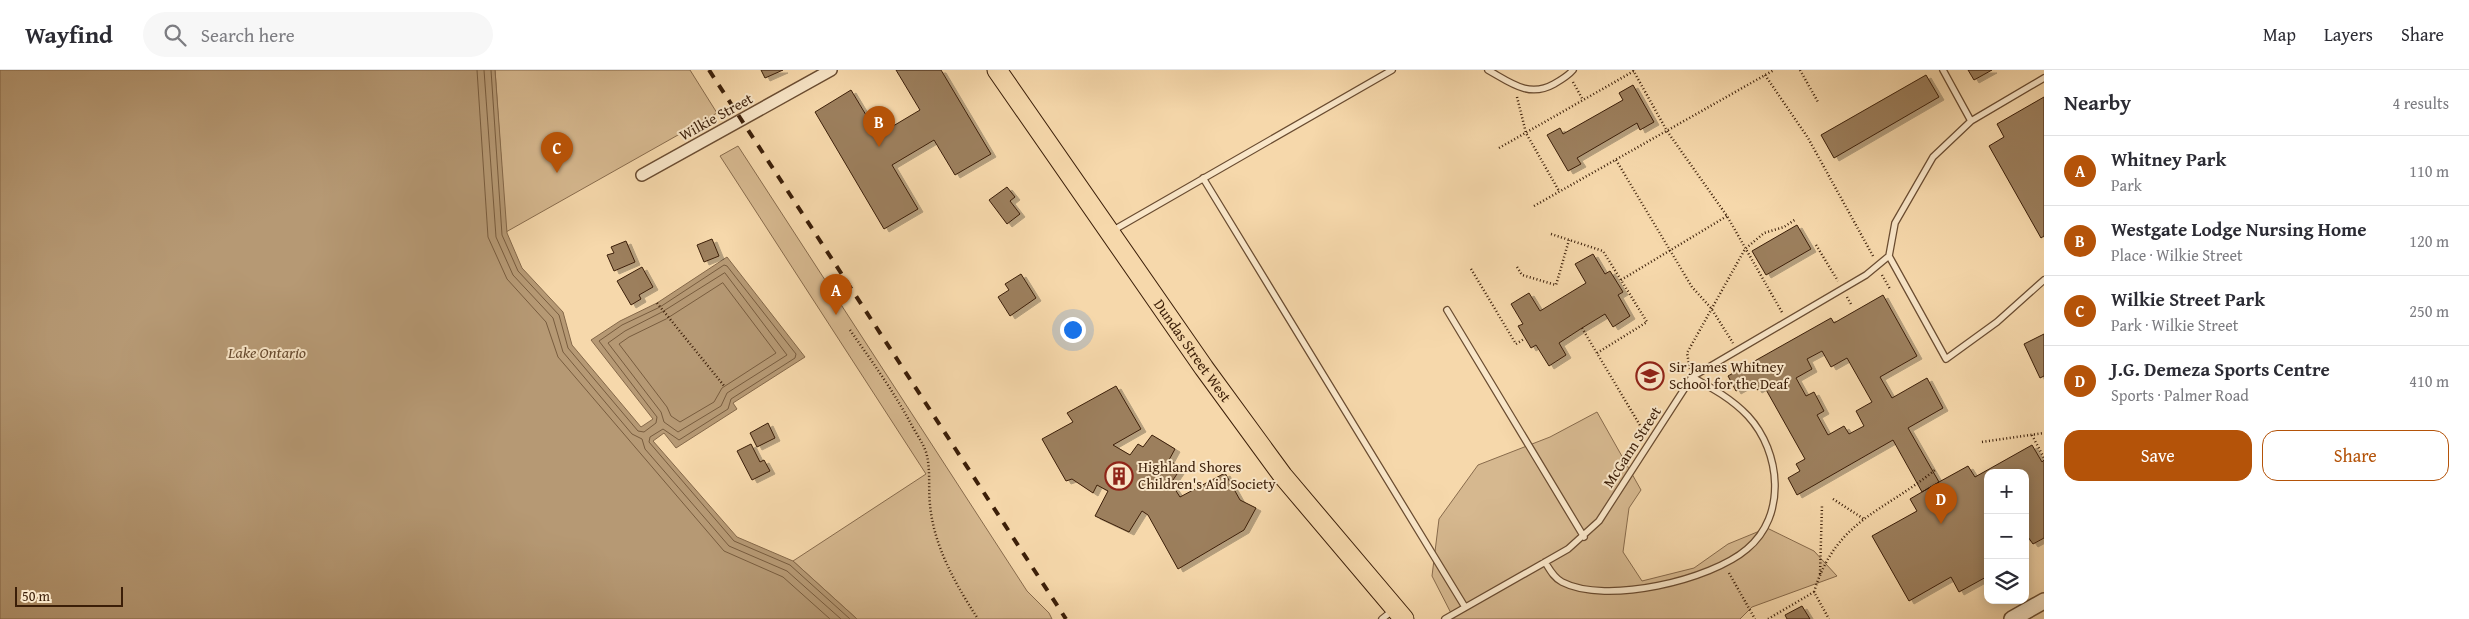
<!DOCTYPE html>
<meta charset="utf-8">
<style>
:root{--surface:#fff;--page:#f7f7f7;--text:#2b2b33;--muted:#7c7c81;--line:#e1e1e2;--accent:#b45309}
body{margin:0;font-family:"Gentium Book Plus",serif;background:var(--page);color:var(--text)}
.controls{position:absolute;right:15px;bottom:15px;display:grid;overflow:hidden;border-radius:10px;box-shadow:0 2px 12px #0003}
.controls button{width:45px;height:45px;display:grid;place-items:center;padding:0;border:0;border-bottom:1px solid var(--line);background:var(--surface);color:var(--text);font:25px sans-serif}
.scale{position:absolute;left:15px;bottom:12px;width:108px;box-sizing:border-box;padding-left:5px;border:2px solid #3b1e08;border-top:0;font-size:14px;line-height:18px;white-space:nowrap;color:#3b1e08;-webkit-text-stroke:4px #f9e6c8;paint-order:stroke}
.you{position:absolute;left:1072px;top:259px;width:18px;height:18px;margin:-12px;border:4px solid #fff;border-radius:50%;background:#1a73e8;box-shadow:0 0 0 8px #1a73e833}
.badge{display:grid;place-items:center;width:32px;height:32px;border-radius:50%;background:var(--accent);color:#fff;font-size:16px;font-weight:700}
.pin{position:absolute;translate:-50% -41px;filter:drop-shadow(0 1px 2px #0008)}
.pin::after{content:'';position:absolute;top:26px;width:18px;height:15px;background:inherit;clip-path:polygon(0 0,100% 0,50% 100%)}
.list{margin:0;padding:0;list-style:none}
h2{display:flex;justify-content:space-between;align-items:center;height:65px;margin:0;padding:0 20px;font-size:21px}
h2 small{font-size:16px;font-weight:400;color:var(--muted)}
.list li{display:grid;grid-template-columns:32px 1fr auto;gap:15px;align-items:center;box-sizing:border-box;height:70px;padding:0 20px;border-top:1px solid var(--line)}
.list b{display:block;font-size:19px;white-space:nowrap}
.list p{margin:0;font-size:16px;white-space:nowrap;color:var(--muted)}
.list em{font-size:16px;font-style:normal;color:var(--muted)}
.actions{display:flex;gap:10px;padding:15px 20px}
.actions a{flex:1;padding:11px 0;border:1px solid var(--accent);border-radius:15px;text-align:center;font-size:18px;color:var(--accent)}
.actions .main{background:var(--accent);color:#fff}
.icon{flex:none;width:28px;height:28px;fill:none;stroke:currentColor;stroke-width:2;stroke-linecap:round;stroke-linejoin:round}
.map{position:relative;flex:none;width:2044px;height:549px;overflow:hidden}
header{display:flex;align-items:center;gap:30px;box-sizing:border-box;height:70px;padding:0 25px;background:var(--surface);border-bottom:1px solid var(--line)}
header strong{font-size:24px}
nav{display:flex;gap:28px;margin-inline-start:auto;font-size:18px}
.search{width:350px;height:45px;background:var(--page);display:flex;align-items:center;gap:12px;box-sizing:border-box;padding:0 18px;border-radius:28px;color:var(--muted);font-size:19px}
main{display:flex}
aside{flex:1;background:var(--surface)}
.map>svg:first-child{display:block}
</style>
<header>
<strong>Wayfind</strong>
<div class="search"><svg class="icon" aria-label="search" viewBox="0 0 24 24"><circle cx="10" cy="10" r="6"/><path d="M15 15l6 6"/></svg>Search here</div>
<nav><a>Map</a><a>Layers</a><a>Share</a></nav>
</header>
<main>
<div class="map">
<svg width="2044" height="549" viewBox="0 0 2044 549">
<defs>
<filter id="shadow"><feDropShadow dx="5" dy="3" stdDeviation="0" flood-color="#0004"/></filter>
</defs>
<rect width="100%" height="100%" fill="#f6d8ab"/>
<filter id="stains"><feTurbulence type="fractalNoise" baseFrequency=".004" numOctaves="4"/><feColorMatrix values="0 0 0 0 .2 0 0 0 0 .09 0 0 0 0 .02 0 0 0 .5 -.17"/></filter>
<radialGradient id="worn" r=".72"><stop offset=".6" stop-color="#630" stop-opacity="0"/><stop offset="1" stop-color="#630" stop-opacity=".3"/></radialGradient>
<path fill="#d6b88f" stroke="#886b4c" d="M495 0H690L717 43 506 162Z
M738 76 1027 521 1049 543 1052 549H857L793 491 926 404 720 86Z
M1597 342 1641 420 1629 438 1623 482 1642 511 1694 498 1728 474 1767 458 1814 481 1837 506 1752 537 1740 549H1454L1432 506 1439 449 1478 395 1550 367Z"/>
<path fill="#b69974" stroke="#856849" d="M0 0H495L507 163 522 198 563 242 572 275 641 357 653 349 591 270 620 251 657 233 727 187 805 287 733 333 737 339 676 378 664 363 653 371 737 467 793 491 857 549H0Z"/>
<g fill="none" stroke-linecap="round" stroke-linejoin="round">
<path stroke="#785c3e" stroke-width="1" d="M477 0 488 167 507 209 546 252 558 287 724 481 783 507 830 549
M484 0 496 167 513 205 553 248 563 282 632 364 642 369 645 379 729 476 787 501 841 549
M491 0 502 165 518 201 559 245 568 278 638 361 644 362 656 353 657 347 599 271 622 255 660 237 724 195 727 196 796 284 795 288 731 329 728 339 679 370 663 359 650 367 649 372 734 471 790 495 850 549
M725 203 787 285 727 323 721 336 678 362 664 352 661 342 608 273 625 261 662 242Z
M723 213 776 283 722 318 714 332 680 352 671 346 667 337 619 274 629 267 666 249Z"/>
</g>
<path fill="#9c7f5d" stroke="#3b1e08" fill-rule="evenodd" filter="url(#shadow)" d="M761 0H783L765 8Z
M896 0H941L991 84 955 105 934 70 892 95 918 139 884 159 815 42 851 20 878 65 920 40Z
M1968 0H1992L1974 10Z
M1926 5 1939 27 1834 88 1821 65Z
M1633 15 1654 52 1640 60 1637 53 1577 88 1581 94 1568 101 1547 65 1560 58 1563 64 1623 30 1619 23Z
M2044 27V166L2041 168 1989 76 2004 67 1997 54Z
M1007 117 1015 127 1010 131 1020 144 1007 154 989 130Z
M1797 155 1811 179 1766 205 1752 181Z
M712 169 719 186 704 192 697 175Z
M626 171 635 192 614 201 607 185 614 183 611 177Z
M1593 184 1605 204 1610 201 1623 222 1618 225 1630 246 1613 257 1605 244 1582 258 1559 273 1566 285 1549 296 1536 275 1531 278 1518 256 1523 254 1511 234 1529 223 1540 241 1586 213 1575 194Z
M642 197 653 217 639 225 641 229 631 235 617 211Z
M1021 204 1036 228 1010 246 998 227 1009 220 1005 214Z
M1883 225 1917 286 1880 307 1892 328 1927 308 1943 338 1908 358 1939 412 1922 422 1893 370 1797 425 1788 408 1800 401 1796 394 1805 389 1764 316 1757 320 1752 312 1736 321 1728 306 1831 248 1834 253ZM1822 281 1831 297 1847 288 1872 332 1856 341 1864 356 1849 364 1844 356 1828 365 1817 345 1824 341 1814 322 1806 326 1796 308 1812 299 1807 289Z
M2044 264V306L2040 308 2024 274Z
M1116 316 1141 359 1113 375 1130 385 1138 374 1143 377 1152 365 1175 379 1169 390 1181 398 1171 413 1180 427 1225 403 1240 430 1256 438 1244 460 1178 499 1148 445 1142 441 1129 462 1095 446 1108 421 1097 415 1093 423 1072 409 1066 411 1042 369 1073 352 1067 343Z
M768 353 775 368 757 377 750 363Z
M751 374 760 392 764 390 770 401 752 410 737 381Z
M2032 375 2042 392 2044 390V468L2033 474 2028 467 2025 468V403H1988V506L1959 522 1951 507 1909 531 1872 466 1917 441 1910 429 1939 412 1968 396 1975 407Z
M1802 536 1810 549H1787L1785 545Z"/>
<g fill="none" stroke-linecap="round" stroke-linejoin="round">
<g stroke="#6a4c31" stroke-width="8">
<path id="service" d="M1488 0C1511 13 1529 28 1554 14 1561 10 1568 6 1573 0
M1943 0 1971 51
M2044 8 1971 51 1933 87 1895 153 1889 186 1946 289 1997 252 2044 210
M1203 108 1465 537
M1112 161 1392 0
M1447 240 1584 467
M1545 492C1550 500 1554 508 1562 512 1606 535 1711 510 1747 479 1787 446 1781 382 1748 346 1732 329 1712 318 1692 307
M1382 549 1392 541
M1445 549 1568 479 1599 451 1692 307 1866 205 1889 186"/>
</g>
<g stroke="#6a4c31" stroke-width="14">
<path id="minor" d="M642 105 831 0"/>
</g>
<g stroke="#6a4c31" stroke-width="18">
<path id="tertiary" d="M2012 549 2044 531"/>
</g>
<g stroke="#3b1e08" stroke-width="21">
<g id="primary">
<path id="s1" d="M997 0 1204 298 1283 406 1404 549"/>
</g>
</g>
<path stroke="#3b1e08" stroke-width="2.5" stroke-dasharray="1 2.5" stroke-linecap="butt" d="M1633 0 1667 61 1727 146 1783 244
M1800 0 1818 32
M1765 5 1808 68 1873 186
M1573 12 1583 30
M1517 27 1526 63 1559 121
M1499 78 1634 1
M1616 90 1692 217 1711 238 1733 273
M1534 136 1774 0
M1551 164 1603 181 1647 252 1597 283
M1816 175 1838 211
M1517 197 1522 205 1556 215 1569 170
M1471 199 1516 274 1524 269
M1882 205 1890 219
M1621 210 1727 146
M1847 227 1852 236
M657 233 725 317
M1582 258 1644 362
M850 260C871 290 892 319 910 352 915 362 922 371 926 382 931 399 928 417 930 435 934 477 956 515 978 549
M1690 299 1687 283 1745 179 1764 163 1784 157 1796 149
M2032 365 2044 388
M1982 372 2044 363
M1833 429 1864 449
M1729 503 1755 549
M1820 504 1822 435
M1814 522C1836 450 1882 443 1935 400
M1768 549 1814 522 1829 549"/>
<use href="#service" stroke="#f9e6c8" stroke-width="5.5"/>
<use href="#minor" stroke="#f9e6c8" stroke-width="11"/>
<use href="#tertiary" stroke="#f9e6c8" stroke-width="15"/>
<use href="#primary" stroke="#f6d8ab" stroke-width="19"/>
<path stroke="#3b1e08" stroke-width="4" stroke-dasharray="9 9" stroke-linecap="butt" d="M709 0 1066 549"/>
</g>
<defs>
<g id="school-ring" transform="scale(1.4375)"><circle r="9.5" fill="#f9e6c8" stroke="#8f2418" stroke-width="1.5"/><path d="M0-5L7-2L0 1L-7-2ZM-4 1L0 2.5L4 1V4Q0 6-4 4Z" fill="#8f2418"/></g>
<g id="building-ring" transform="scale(1.4375)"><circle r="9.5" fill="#f9e6c8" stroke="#8f2418" stroke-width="1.5"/><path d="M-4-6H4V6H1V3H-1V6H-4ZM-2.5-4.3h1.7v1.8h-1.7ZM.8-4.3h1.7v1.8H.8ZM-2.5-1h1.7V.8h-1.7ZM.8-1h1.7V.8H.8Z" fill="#8f2418"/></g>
</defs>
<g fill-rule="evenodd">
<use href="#school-ring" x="1650" y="306"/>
<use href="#building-ring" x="1119" y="406"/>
</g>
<g text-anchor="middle" stroke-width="4" stroke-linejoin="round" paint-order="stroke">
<g font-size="15" fill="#3b1e08" stroke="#f9e6c8">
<text transform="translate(716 47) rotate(-29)" y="5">Wilkie Street</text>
<text dy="5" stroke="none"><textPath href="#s1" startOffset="342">Dundas Street West</textPath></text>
<text transform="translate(1632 377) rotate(-57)" y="5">McGann Street</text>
</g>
<g font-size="15" fill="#3b1e08" stroke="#f9e6c8" text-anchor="start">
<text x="1669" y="302">Sir James Whitney<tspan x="1669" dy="17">School for the Deaf</tspan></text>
<text x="1138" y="402">Highland Shores<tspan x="1138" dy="17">Children's Aid Society</tspan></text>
</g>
<g font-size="16" font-style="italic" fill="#66492e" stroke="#f9e6c8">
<text x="267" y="288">Lake Ontario</text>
</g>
</g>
<rect width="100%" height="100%" filter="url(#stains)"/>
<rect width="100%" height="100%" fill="url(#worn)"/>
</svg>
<div class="controls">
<button>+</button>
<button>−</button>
<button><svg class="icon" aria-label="layers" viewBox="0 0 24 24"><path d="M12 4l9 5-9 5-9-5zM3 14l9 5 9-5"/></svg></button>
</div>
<div class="scale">50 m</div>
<div class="you"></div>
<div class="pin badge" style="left:836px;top:245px">A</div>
<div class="pin badge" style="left:879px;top:77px">B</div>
<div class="pin badge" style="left:557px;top:103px">C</div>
<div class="pin badge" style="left:1941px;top:454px">D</div>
</div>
<aside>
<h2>Nearby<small>4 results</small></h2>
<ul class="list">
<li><span class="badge">A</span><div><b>Whitney Park</b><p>Park</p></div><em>110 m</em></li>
<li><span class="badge">B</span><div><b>Westgate Lodge Nursing Home</b><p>Place · Wilkie Street</p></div><em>120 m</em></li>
<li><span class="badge">C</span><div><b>Wilkie Street Park</b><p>Park · Wilkie Street</p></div><em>250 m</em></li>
<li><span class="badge">D</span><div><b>J.G. Demeza Sports Centre</b><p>Sports · Palmer Road</p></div><em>410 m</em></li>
</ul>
<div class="actions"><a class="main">Save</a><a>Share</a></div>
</aside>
</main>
